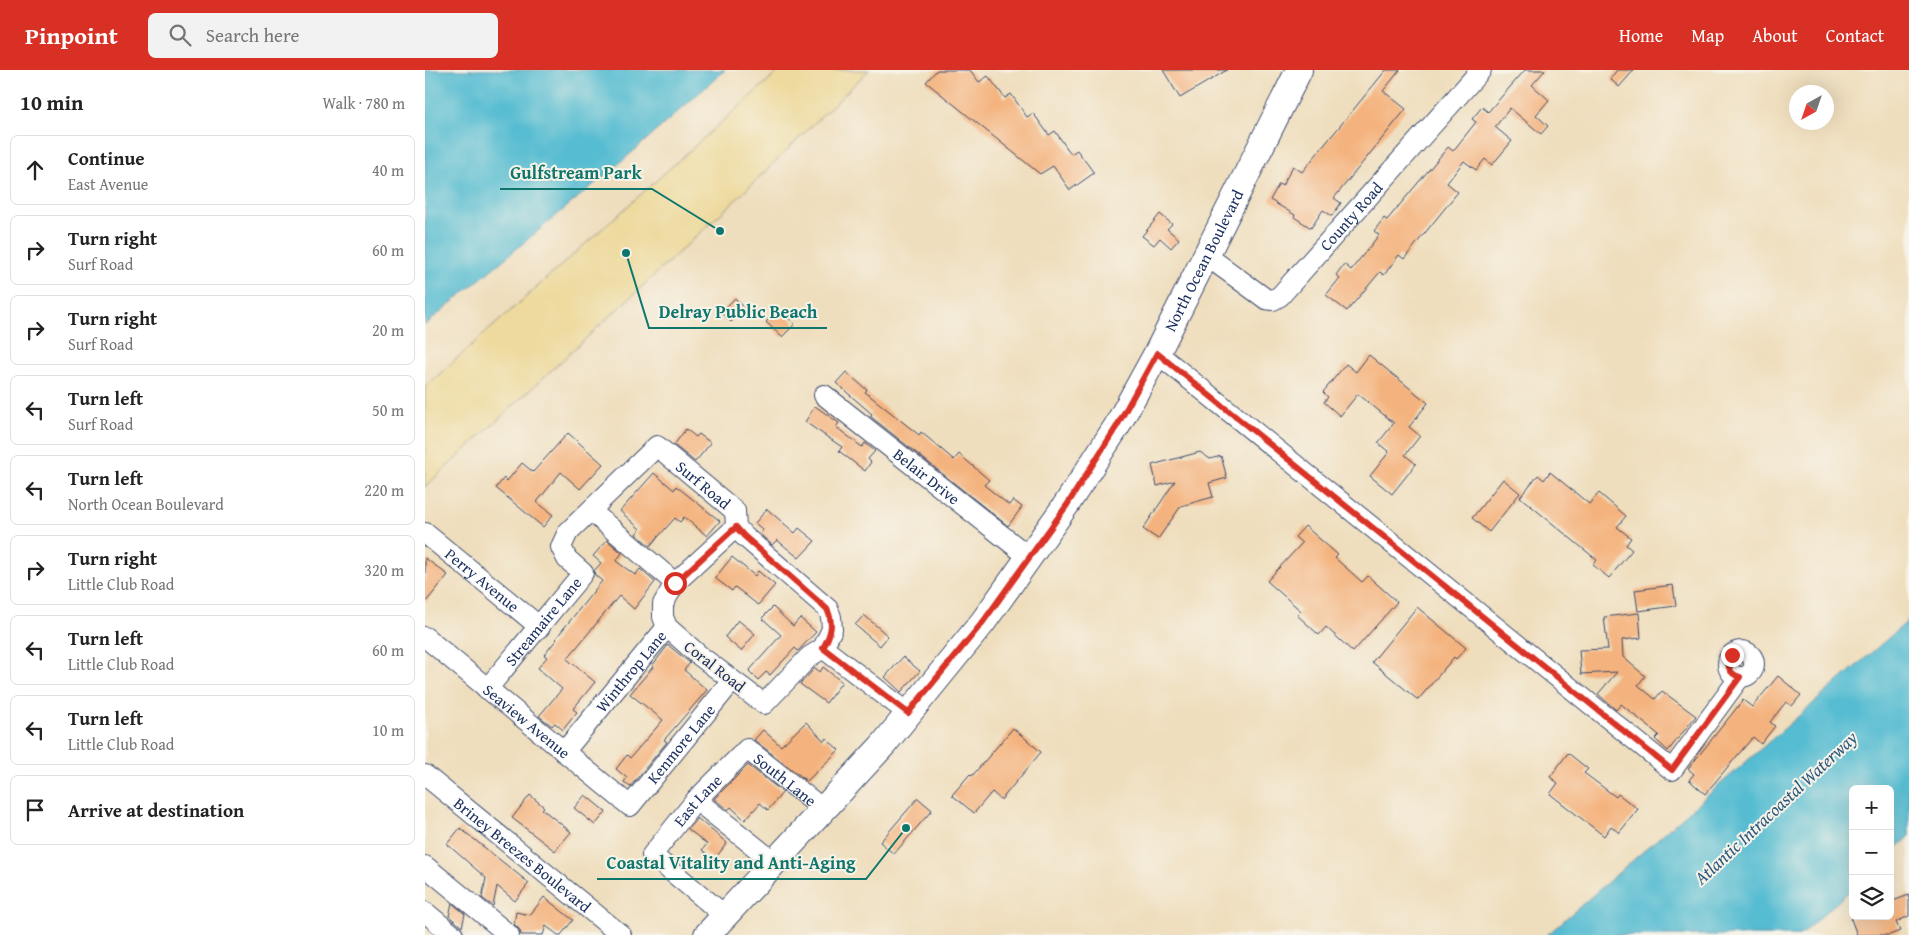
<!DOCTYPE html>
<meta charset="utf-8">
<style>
:root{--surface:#fff;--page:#f2f2f2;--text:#222;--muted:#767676;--line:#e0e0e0;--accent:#d93025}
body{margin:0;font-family:"Gentium Book Plus",serif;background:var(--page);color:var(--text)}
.controls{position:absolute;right:15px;bottom:15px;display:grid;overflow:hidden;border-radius:8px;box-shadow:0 5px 20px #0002}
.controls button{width:45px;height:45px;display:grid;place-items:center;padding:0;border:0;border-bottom:1px solid var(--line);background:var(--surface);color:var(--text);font:25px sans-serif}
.compass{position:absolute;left:1364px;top:15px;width:45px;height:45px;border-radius:50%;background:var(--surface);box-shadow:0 5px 20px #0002;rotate:220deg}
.stop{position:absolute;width:15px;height:15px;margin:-11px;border:4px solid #d93025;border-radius:50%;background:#fff}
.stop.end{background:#d93025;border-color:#fff;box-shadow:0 1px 5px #0008}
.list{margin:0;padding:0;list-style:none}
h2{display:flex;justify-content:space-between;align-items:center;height:65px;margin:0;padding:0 20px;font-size:21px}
h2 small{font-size:16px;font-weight:400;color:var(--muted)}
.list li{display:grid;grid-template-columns:32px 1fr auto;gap:15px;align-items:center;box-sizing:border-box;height:70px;margin:0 10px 10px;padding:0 10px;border:1px solid var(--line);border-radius:8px}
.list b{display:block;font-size:19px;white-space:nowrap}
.list p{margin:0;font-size:16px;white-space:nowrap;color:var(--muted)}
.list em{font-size:16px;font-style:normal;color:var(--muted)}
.icon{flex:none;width:28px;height:28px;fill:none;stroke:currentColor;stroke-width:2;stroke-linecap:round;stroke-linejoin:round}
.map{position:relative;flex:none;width:1484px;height:865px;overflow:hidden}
header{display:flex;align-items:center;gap:30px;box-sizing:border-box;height:70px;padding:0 25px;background:var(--accent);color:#fff}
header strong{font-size:24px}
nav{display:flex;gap:28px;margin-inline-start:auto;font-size:18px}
.search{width:350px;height:45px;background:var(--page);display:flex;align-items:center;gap:12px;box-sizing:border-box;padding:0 18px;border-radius:8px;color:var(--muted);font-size:19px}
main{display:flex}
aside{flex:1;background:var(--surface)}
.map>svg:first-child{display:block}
</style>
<header>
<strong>Pinpoint</strong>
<div class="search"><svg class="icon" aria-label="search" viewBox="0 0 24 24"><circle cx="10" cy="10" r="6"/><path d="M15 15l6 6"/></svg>Search here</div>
<nav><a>Home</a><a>Map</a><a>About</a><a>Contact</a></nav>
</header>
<main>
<aside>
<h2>10 min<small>Walk · 780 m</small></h2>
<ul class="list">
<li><svg class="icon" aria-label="ahead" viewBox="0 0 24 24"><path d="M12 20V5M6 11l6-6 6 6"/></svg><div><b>Continue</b><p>East Avenue</p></div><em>40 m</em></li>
<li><svg class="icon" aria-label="right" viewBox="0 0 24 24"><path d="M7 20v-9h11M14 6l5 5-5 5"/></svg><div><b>Turn right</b><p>Surf Road</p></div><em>60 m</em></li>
<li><svg class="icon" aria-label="right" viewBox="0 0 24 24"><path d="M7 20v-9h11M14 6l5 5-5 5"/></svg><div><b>Turn right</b><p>Surf Road</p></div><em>20 m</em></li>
<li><svg class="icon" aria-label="left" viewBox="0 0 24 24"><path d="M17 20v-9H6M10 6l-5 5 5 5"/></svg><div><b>Turn left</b><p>Surf Road</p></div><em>50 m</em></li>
<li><svg class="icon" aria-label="left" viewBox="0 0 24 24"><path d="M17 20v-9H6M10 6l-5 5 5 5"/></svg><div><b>Turn left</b><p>North Ocean Boulevard</p></div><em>220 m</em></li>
<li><svg class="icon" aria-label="right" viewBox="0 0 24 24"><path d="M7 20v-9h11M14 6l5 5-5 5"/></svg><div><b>Turn right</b><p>Little Club Road</p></div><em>320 m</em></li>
<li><svg class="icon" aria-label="left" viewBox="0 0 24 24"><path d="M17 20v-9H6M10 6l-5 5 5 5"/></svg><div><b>Turn left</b><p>Little Club Road</p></div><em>60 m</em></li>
<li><svg class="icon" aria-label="left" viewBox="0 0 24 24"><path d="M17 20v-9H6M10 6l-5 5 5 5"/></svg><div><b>Turn left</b><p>Little Club Road</p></div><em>10 m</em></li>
<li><svg class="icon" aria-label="arrive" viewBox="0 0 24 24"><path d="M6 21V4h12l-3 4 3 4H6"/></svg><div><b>Arrive at destination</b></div></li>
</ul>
</aside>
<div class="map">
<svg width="1484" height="865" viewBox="0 0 1484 865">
<rect width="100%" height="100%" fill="#f7f3e8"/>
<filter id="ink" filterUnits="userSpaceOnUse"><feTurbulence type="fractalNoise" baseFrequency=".02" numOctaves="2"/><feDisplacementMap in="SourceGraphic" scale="10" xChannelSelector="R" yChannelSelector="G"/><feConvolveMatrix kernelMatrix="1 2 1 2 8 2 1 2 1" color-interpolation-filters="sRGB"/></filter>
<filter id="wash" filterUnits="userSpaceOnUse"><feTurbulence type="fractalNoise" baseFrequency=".0096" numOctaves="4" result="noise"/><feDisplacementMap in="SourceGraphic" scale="20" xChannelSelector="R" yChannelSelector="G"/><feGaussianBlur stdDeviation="1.12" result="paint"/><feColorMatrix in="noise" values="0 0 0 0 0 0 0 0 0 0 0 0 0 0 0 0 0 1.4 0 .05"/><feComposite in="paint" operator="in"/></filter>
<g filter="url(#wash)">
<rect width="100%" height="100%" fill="#efdebd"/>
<path fill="#eeda9e" stroke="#84847e" d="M355 0H444L316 125 0 417V317Z"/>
<path fill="#54bcd1" stroke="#387698" d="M0 0H300L203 86 0 255Z
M1484 550V767L1465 784V719H1428V818L1375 865H1122Z"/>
<g id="blocks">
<path fill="#f4b37e" d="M512 0H545L554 12 563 6 580 28 586 24 602 47 608 43 624 65 630 61 646 84 652 80 669 103 645 120 628 96 615 104 501 12Z
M738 0H802L755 28Z
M961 0H975L958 21 981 39 909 128 916 133 907 146 898 140 886 158 869 147 870 145 845 130 854 114 857 116 868 96 877 102Z
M1100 0H1120L1107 15 1124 30 1111 45 1123 56 1116 64 1085 38 1070 57 1087 71 1067 95 1060 89 1051 100 1039 91 1022 113 1033 122 979 189 974 185 959 205 955 202 922 241 901 225 915 208 911 205 919 194 926 200 954 165 949 161 959 148 962 150 1023 77 1028 81 1051 52 1047 49 1057 37 1063 42Z
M1192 0H1209L1194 17 1185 9Z
M735 144 747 154 742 159 754 169 746 178 735 168 729 175 717 166Z
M310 228 320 238 306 252 296 242Z
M354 239 370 254 357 267 341 252Z
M944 285 1003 333 984 357 995 366 980 385 991 394 967 424 945 406 964 382 953 373 969 353 933 324 915 346 899 332 903 327 898 322 921 294 931 302Z
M421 302 442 320 440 322 494 365 496 362 529 390 534 384 564 410 559 415 584 435 588 430 597 437 583 456 445 346 447 344 411 313Z
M390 336 414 353 411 357 437 377 440 373 450 381 443 389 446 392 440 401 414 381 417 377 380 352Z
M261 359 271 367 274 364 286 373 270 392 249 375Z
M143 363 178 394 155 419 136 402 112 432 128 445 118 457 71 418 79 408 82 411 97 393 108 402Z
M775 382 785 389 796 386 802 408 784 413 788 427 756 436 733 469 718 459 750 411 732 416 727 395Z
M1125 402 1164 434 1174 423 1201 446 1192 457 1206 468 1201 475 1207 480 1184 508 1168 495 1172 490 1095 427 1113 405 1119 410Z
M229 403 249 420 251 416 295 451 282 466 259 447 255 452 250 448 225 476 211 464 215 459 195 441Z
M1078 409 1095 423 1064 462 1047 448Z
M342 439 370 463 374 458 390 471 374 488 352 470 347 475 335 464 338 460 330 453Z
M880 456 913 485 910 488 937 512 943 506 972 532 928 582 901 557 894 565 872 545 876 541 842 511 877 473 870 467Z
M182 470 197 483 191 491 210 505 215 499 230 512 209 539 194 526 142 589 170 612 148 639 152 642 138 660 130 653 127 656 114 646 137 619 113 598 122 587 119 585 132 569 131 568 177 511 170 505 169 501 176 493 168 486Z
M307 487 330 506 333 501 350 515 333 535 310 517 307 521 290 508Z
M0 488 23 505 0 533Z
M1248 515 1251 536 1213 541 1210 520Z
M348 537 368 556 375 548 391 562 373 581 370 578 345 605 341 602 333 610 324 601 356 565 337 548Z
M992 537 1041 578 1031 589 1029 587 993 630 947 592Z
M1214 543 1216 568 1197 570 1198 587 1220 606 1213 615 1230 629 1237 621 1271 646 1243 681 1230 669 1234 665 1196 634 1191 640 1173 624 1192 602 1156 604 1154 580 1183 579 1179 547Z
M439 545 463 566 455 576 430 555Z
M313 550 330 564 316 581 300 567Z
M243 575 265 593 259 600 282 620 239 670 242 672 205 717 199 712 202 708 191 699 202 685 205 688 238 650 205 624 228 597 227 596Z
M478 587 495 601 476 622 460 607Z
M398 597 417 612 401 633 375 614 390 598 395 602Z
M1353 606 1376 625 1367 636 1361 632 1345 652 1350 656 1336 674 1328 667 1280 724 1264 710 1269 704 1263 699 1318 630 1327 637Z
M381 652 399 671 401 668 414 680 382 711 329 670 338 660 356 676Z
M588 658 616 682 576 730 567 722 549 743 527 725 545 704 547 706Z
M1143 683 1163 699 1159 703 1191 727 1193 724 1213 739 1194 763 1186 756 1179 766 1125 724 1133 713 1125 707Z
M323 695 358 722 343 740 335 733 320 750 306 737 303 740 289 729Z
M105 725 119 737 117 739 146 762 130 781 87 748Z
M160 725 181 742 170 755 149 738Z
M493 728 507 740 469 784 455 772Z
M272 748 302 773 289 790 277 780 282 774 263 759Z
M35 758 104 813 90 831 72 816 68 836 57 828 61 808 22 774Z
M1484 825V846L1471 852 1475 861 1464 865H1432L1426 849 1431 846H1465V832Z
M119 827 148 850 136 865H133L121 856 118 865H96L95 860 89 854 91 842 105 845Z
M27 833 40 844 37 857 24 846Z"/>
</g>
</g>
<g filter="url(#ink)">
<use href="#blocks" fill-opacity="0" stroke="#3b496c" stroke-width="1"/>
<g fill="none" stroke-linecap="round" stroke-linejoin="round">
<g stroke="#3b496c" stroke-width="22">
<g id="minor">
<path id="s1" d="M782 186 841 229 848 230 855 226 1056 0"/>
<path d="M732 283 1247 700 1315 607"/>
<path id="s2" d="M399 325 604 487"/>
<path d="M166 441 250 513"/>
<path id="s3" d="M0 463 115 557"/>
<path id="s4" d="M0 567 205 736 307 611"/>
<path d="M398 578 483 643"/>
<circle cx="1316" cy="594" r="13"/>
<path id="s5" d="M62 619 158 503 142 489 136 477 143 462 232 376 310 441 311 457 319 466 403 539 406 547 407 559 398 578 384 587 339 634 275 586 242 557 238 547V534L250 513 311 457"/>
<path id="s6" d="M139 682 242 557"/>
<path id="s7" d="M0 705 196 865"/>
<path d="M271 730 349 792"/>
<path d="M0 796 84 865"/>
<path d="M0 842 28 865"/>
<path id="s8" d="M299 845 227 785 271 730 322 679 399 740"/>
</g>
</g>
<g stroke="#3b496c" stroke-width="28">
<g id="major">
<path id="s9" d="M282 865 458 675 558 552 641 435 692 356 732 283 874 0"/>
</g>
</g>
<use href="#minor" stroke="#fff" stroke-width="20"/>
<use href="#major" stroke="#fff" stroke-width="26"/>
</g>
</g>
<g fill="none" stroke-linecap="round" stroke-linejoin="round" filter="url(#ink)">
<path stroke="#d93025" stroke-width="6" d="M250 513 311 457 319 466 402 539C409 553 406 564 398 578L483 643 558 552 642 435 692 356 732 283 1247 700 1315 607C1304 604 1300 594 1307 585"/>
</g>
<g text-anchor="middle" stroke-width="4" stroke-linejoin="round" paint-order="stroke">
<g font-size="16" fill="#1b2f5e" stroke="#f7f3e8">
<text dy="6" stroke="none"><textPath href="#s1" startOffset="195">County Road</textPath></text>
<text dy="6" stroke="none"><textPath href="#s9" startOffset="842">North Ocean Boulevard</textPath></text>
<text dy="6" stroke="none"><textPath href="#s2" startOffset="131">Belair Drive</textPath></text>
<text dy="6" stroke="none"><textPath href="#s5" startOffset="386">Surf Road</textPath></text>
<text dy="6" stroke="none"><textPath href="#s3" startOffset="74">Perry Avenue</textPath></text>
<text dy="6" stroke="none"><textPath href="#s5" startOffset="88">Streamaire Lane</textPath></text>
<text transform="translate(290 596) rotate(38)" y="6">Coral Road</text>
<text dy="6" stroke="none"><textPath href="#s6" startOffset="105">Winthrop Lane</textPath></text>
<text dy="6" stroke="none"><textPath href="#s4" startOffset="132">Seaview Avenue</textPath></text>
<text dy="6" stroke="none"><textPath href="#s4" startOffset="346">Kenmore Lane</textPath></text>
<text dy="6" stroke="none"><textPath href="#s8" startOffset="285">South Lane</textPath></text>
<text dy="6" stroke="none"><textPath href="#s8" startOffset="165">East Lane</textPath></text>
<text dy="6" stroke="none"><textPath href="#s7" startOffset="126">Briney Breezes Boulevard</textPath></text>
</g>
<g font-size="18" font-style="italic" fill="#2c5980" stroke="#f7f3e8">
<text transform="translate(1351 738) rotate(-43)" y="6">Atlantic Intracoastal Waterway</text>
</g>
</g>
<path fill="none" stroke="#0f766e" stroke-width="2" d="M295 161L227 119H75M201 183L224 258H402M481 758L441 809H172"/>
<g fill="#0f766e" stroke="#f7f3e8" stroke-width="2">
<circle cx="295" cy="161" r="5"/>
<circle cx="201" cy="183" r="5"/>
<circle cx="481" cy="758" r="5"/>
</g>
<g font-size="18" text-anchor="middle" font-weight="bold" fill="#0f766e" stroke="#f7f3e8" stroke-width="4" stroke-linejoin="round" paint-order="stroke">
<text x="151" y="109">Gulfstream Park</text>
<text x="313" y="248">Delray Public Beach</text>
<text x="306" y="799">Coastal Vitality and Anti-Aging</text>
</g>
</svg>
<div class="controls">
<button>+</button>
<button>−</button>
<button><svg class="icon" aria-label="layers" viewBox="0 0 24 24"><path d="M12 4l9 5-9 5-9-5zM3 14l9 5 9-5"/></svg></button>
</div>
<svg class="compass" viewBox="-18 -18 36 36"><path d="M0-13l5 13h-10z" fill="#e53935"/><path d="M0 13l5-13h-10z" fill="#767676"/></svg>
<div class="stop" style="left:250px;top:513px"></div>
<div class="stop end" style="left:1307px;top:585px"></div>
</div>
</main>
